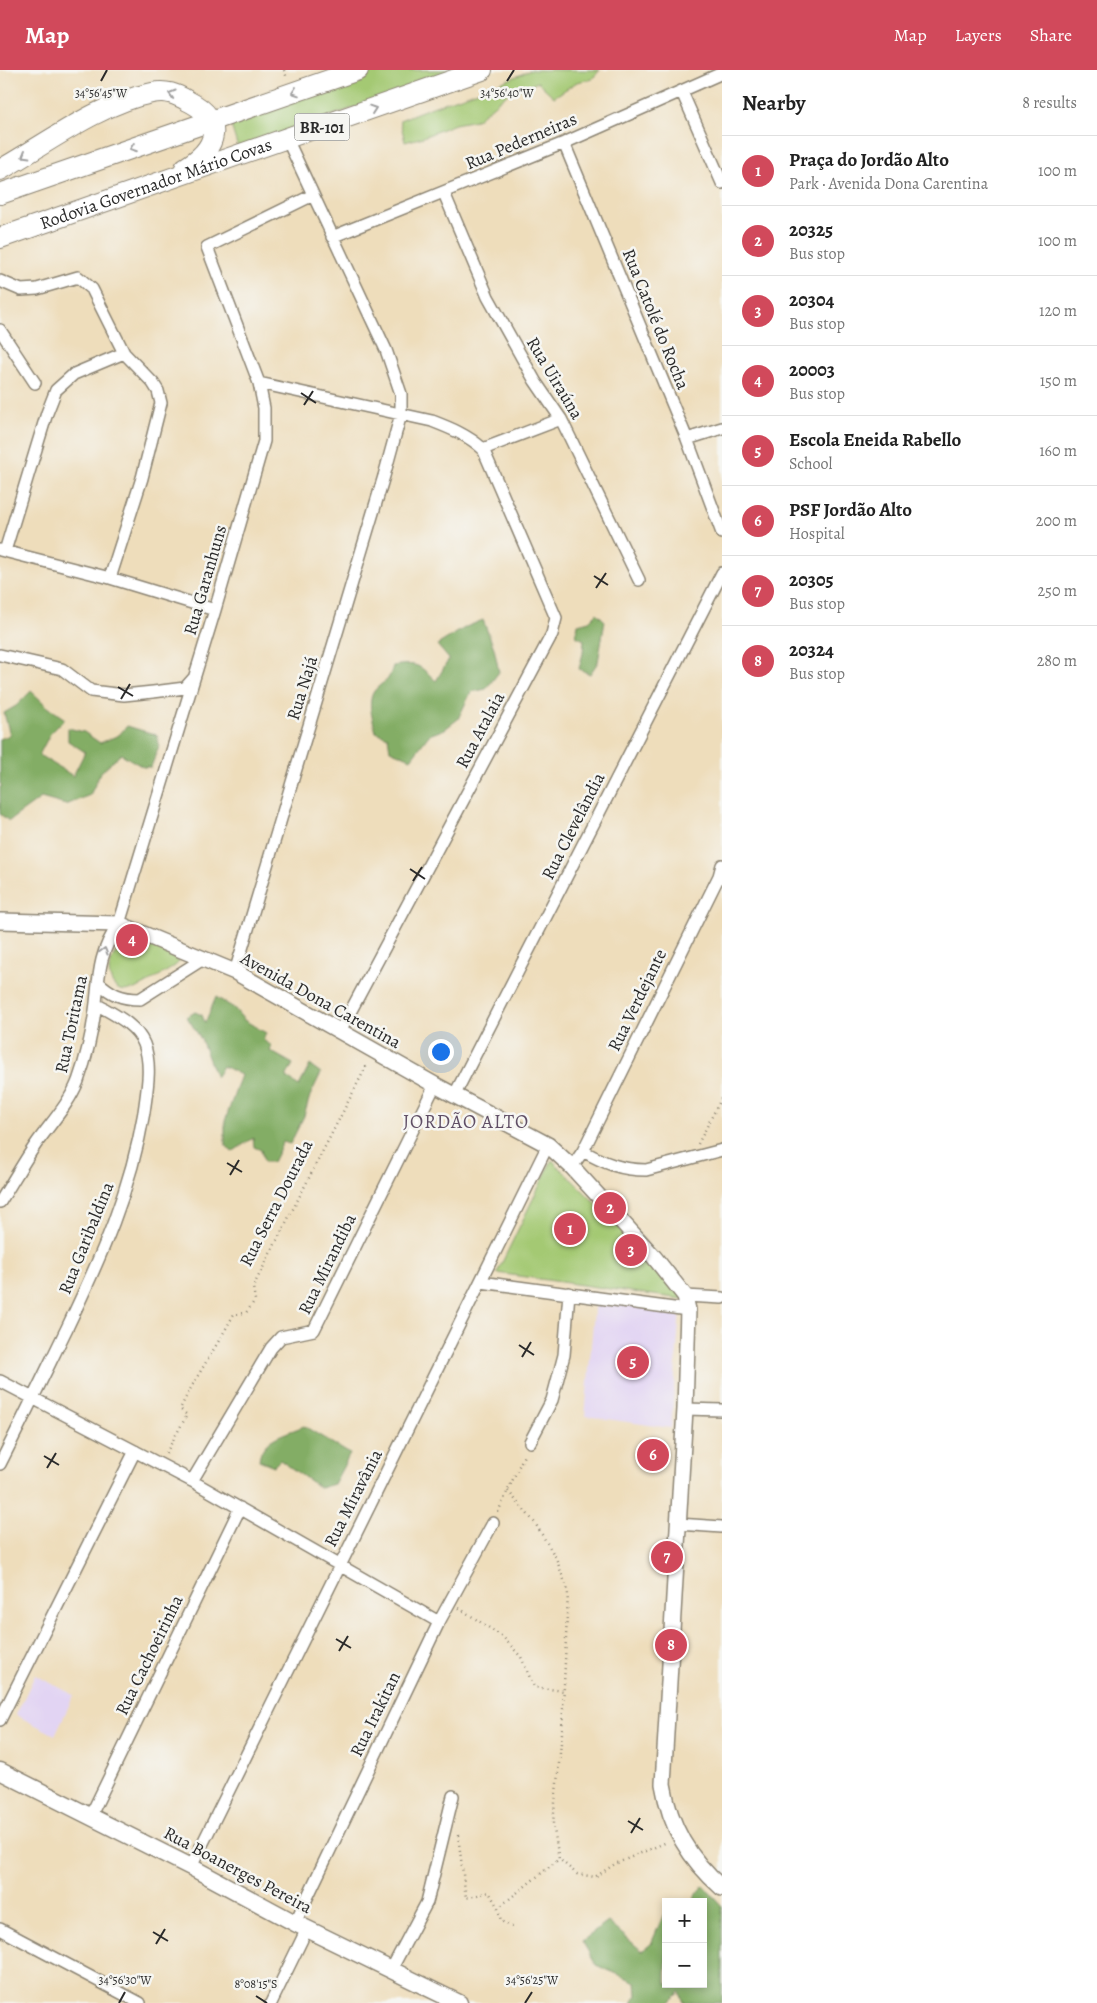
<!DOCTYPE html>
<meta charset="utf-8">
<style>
:root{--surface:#fff;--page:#f6f6f6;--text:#222;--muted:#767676;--line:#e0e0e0;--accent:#d1495b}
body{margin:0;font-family:Alegreya,serif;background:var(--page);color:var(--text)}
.controls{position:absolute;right:15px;bottom:15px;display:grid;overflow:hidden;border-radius:0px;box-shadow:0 2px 8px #0003}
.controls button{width:45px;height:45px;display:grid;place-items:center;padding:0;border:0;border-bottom:1px solid var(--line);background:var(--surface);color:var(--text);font:25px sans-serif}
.you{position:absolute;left:440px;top:981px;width:18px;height:18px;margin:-12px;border:4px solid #fff;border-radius:50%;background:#1a73e8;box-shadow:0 0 0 8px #1a73e833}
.badge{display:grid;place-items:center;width:32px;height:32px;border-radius:50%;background:var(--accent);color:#fff;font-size:16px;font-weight:700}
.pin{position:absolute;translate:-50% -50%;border:2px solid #fff;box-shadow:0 1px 5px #0006}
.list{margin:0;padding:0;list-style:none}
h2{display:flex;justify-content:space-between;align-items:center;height:65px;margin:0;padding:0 20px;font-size:21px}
h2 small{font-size:16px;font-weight:400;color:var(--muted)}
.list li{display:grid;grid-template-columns:32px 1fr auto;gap:15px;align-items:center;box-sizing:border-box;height:70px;padding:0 20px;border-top:1px solid var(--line)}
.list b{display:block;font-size:19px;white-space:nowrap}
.list p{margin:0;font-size:16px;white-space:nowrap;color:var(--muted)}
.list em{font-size:16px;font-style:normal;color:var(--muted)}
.map{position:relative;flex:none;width:722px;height:1933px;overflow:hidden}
header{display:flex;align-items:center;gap:30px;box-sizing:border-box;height:70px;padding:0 25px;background:var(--accent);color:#fff}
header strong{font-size:24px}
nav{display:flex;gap:28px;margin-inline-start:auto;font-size:18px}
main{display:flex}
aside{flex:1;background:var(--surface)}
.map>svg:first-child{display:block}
</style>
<header>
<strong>Map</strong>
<nav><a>Map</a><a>Layers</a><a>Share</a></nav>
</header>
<main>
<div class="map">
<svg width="722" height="1933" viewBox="0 0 722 1933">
<rect width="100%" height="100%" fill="#f6f6f2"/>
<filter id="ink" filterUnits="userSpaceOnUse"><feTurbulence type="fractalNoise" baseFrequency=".02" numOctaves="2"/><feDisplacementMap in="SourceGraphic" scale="10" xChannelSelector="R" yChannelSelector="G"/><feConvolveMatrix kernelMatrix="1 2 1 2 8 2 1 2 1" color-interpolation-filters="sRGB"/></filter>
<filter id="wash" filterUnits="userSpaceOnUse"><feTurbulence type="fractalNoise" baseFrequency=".0096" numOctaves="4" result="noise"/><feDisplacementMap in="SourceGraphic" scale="20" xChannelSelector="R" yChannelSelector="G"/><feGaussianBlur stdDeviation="1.12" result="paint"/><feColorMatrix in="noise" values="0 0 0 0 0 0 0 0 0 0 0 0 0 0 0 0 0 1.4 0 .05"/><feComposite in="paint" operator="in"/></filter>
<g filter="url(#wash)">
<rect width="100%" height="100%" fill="#edb"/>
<path fill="#e2d4f3" d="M595 1230 680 1239 671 1358 585 1346Z
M35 1605 74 1625 55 1665 16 1645Z"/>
<path fill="#a4c973" stroke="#687a4f" d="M373 0H463L238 78 229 49Z
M531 0H600L592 9 577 12 554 27 538 12 507 24 476 50 455 54 423 67 405 72 400 50C443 31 488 20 531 0Z
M133 870 157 878 180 891C174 898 165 902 157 907 140 918 113 934 109 901 111 887 119 873 133 870Z
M552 1090 684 1221 682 1229 497 1203Z"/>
<path fill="#83ad65" stroke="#576c48" d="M597 543 605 551 598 592 590 604 579 599 583 583 584 570 576 566 578 554 589 551Z
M483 550 494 578 499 602 486 619 471 622 458 649 445 659 429 665 411 689 390 680 388 667 376 662C373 650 366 631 375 620 386 608 387 616 393 596 418 592 419 595 436 611L449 589 437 575 466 557Z
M31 621 48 637 65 649 50 664 39 685 73 706 85 682 68 671V658L84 662 100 673 119 665 127 656 157 665 159 676 151 697H143L121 684 101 702 90 725 66 735 41 728 9 751 0 744V717L2 716 0 714V669L10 665 4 643 16 636Z
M216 927 234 938 244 950 266 963 263 970 272 976 270 981 293 994 286 1007 299 1016 310 995 321 1003 310 1026 304 1046 290 1074 283 1072 273 1092H264L261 1080 254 1077 253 1068 232 1082 225 1074V1051L241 1005 223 996 216 1008 201 969 187 947 195 942 202 945 205 953Z
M304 1356 350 1384 334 1414 320 1418 280 1390 274 1396 259 1390C262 1367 286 1364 304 1356Z
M703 1815 722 1836V1933H684L680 1922 669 1933H632L637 1925 636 1912 596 1895 582 1871 608 1852 642 1881 651 1874 666 1839V1914H703V1832H692Z"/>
</g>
<g filter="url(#ink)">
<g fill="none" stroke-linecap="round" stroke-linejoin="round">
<g stroke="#8c8473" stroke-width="14">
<path id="minor" d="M682 22 722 113
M564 73 687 369 722 463
M444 123 488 227 535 311 561 349 639 510
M332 167 564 73 722 3
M0 211 21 220 37 219 78 207 92 219 124 283 153 313 158 321 161 333 142 408 110 508
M0 260 35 313
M259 313 432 351C450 358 468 365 483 379L556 548 552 564 340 961
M687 369 722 358
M483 379 561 349
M0 480 110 508 215 540
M5 481 47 343 56 320 74 304 124 283
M0 585 62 599 91 621 124 625 153 622 185 618 193 609
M235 902 384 406 401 344V324L386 280 287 69
M98 912C111 924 121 929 140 929L203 889
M454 1026 722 503
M583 1081C604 1093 621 1100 646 1100L722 1080
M572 1097 583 1081 719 806 722 795
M0 1132C12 1113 23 1093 36 1074 50 1054 69 1034 78 1011 87 986 93 959 96 933 99 902 100 880 119 854L215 540 264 371V338L259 313 207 177 313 125
M481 1212 688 1240
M685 1226 722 1228
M0 1311 192 1411 439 1552
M685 1339 722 1340
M530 1372 552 1330 564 1285 569 1223
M0 1394C23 1349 45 1303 67 1258 101 1187 131 1120 144 1042 147 1020 152 995 144 974 136 954 113 944 96 934
M192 1411 271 1278 281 1267 314 1260 435 1015
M678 1454 722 1457
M0 1650 135 1381
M90 1747 240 1438
M191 1797 548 1075
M295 1853 439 1552 493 1453
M0 1859 140 1933
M391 1900 427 1832 453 1726
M271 1933 307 1859"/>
</g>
<g stroke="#8c8473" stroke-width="18">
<path id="tertiary" d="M0 851 119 854 235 902 435 1015 548 1075 572 1097 654 1187 685 1226 688 1240 685 1339 663 1714C670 1757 689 1789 722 1818"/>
</g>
<g stroke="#8c8473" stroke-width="19">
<path id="secondary" d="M0 1701 191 1797 295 1853 459 1933"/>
</g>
<g stroke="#8c8473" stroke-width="22">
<g id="trunk">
<path d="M0 100C46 74 100 33 152 23 166 20 176 24 188 31 226 50 218 78 185 98"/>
<path d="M0 124 358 0"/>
<path id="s1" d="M0 168 482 0"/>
</g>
</g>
<path stroke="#8c8473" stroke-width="2.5" stroke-dasharray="1 4" stroke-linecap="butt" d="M284 0 287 8
M698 1074 722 1027
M166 1383 187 1345 180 1339C196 1306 217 1276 234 1244L246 1243 255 1230 253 1217 368 993
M508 1421 535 1453 556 1488 568 1521 562 1663 553 1753 559 1789 577 1804 595 1807 615 1794 667 1772
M498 1442 525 1383
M459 1538 503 1567 521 1587 534 1617 564 1621
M458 1765 466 1828 489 1822 498 1838 559 1789
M498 1838 501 1851 514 1858"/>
<use href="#minor" stroke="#fff" stroke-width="11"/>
<use href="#tertiary" stroke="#fff" stroke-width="15"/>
<use href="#secondary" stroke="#fff" stroke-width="16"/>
<use href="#trunk" stroke="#fff" stroke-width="20"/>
</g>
<defs><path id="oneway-chevron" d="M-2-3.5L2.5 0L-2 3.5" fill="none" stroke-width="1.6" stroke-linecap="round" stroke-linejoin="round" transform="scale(1.25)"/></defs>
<g stroke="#a0a0a0">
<use href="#oneway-chevron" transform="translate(295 22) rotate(161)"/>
<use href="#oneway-chevron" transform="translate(172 24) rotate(-164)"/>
<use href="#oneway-chevron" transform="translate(373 39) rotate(-19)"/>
<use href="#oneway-chevron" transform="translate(133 78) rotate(160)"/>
<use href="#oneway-chevron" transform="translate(25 85) rotate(150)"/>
<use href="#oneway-chevron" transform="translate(104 881) rotate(-75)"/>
</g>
</g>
<path fill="none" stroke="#2b2b2b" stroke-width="2" d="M101 11 107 0M507 11 514 0M301 323 316 333M304 335 313 321M594 506 608 515M596 518 606 503M118 617 133 626M121 629 130 614M410 799 425 809M413 811 422 797M227 1093 242 1102M230 1105 239 1090M519 1275 534 1285M522 1287 531 1272M44 1386 59 1395M47 1398 56 1383M336 1569 351 1578M339 1581 348 1566M628 1751 643 1760M631 1763 640 1748M153 1862 168 1871M156 1874 165 1859M256 1926 267 1933M119 1933 125 1922M525 1933 532 1922"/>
<g text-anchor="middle" stroke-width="5" stroke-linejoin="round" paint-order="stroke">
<rect fill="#f6f6f2" stroke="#686867" stroke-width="1" x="294.5" y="43.5" width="55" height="27" rx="4"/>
<g font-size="16" font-weight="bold" fill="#2b2b2b">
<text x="322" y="63">BR-101</text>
</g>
<g font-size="18" fill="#2b2b2b" stroke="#f6f6f2">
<text transform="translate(521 71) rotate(-23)" y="6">Rua Pederneiras</text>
<text dy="6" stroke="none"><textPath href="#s1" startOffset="165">Rodovia Governador Mário Covas</textPath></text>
<text transform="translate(656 249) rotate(68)" y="6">Rua Catolé do Rocha</text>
<text transform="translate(555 308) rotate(59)" y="6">Rua Uiraúna</text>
<text transform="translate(205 510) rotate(-74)" y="6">Rua Garanhuns</text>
<text transform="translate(302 618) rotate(-73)" y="6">Rua Najá</text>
<text transform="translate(480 660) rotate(-62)" y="6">Rua Atalaia</text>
<text transform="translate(573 756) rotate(-63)" y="6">Rua Clevelândia</text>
<text transform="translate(321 930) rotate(29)" y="6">Avenida Dona Carentina</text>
<text transform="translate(637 930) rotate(-64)" y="6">Rua Verdejante</text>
<text transform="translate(71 954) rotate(-78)" y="6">Rua Toritama</text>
<text transform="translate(276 1133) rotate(-63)" y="6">Rua Serra Dourada</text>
<text transform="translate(86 1168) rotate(-68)" y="6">Rua Garibaldina</text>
<text transform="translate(327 1194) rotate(-64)" y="6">Rua Mirandiba</text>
<text transform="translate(353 1428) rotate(-63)" y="6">Rua Miravânia</text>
<text transform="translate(149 1585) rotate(-64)" y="6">Rua Cachoeirinha</text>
<text transform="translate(375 1644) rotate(-64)" y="6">Rua Irakitan</text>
<text transform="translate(238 1800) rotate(28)" y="6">Rua Boanerges Pereira</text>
</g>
<g font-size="19" letter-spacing="1" fill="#604f66" stroke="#f6f6f2">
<text x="466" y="1058">JORDÃO ALTO</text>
</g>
</g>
<g font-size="12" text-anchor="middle" fill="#2b2b2b" stroke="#f6f6f2" stroke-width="5" stroke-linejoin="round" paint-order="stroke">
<text x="101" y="27">34°56'45"W</text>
<text x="507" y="27">34°56'40"W</text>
<text x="125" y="1914">34°56'30"W</text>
<text x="532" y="1914">34°56'25"W</text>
<text x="256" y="1918">8°08'15"S</text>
</g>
</svg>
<div class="controls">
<button>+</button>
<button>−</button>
</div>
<div class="you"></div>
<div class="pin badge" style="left:570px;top:1159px">1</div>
<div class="pin badge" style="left:610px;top:1138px">2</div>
<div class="pin badge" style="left:631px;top:1180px">3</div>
<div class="pin badge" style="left:132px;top:870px">4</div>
<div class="pin badge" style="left:633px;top:1292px">5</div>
<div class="pin badge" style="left:653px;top:1385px">6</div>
<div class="pin badge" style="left:667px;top:1487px">7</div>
<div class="pin badge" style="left:671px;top:1575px">8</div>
</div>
<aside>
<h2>Nearby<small>8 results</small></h2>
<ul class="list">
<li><span class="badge">1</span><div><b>Praça do Jordão Alto</b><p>Park · Avenida Dona Carentina</p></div><em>100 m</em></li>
<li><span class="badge">2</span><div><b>20325</b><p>Bus stop</p></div><em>100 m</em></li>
<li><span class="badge">3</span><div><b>20304</b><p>Bus stop</p></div><em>120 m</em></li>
<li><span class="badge">4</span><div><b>20003</b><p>Bus stop</p></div><em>150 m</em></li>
<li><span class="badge">5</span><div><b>Escola Eneida Rabello</b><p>School</p></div><em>160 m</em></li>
<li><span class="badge">6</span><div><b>PSF Jordão Alto</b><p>Hospital</p></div><em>200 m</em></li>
<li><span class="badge">7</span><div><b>20305</b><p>Bus stop</p></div><em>250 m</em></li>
<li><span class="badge">8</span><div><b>20324</b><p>Bus stop</p></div><em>280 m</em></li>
</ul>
</aside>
</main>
